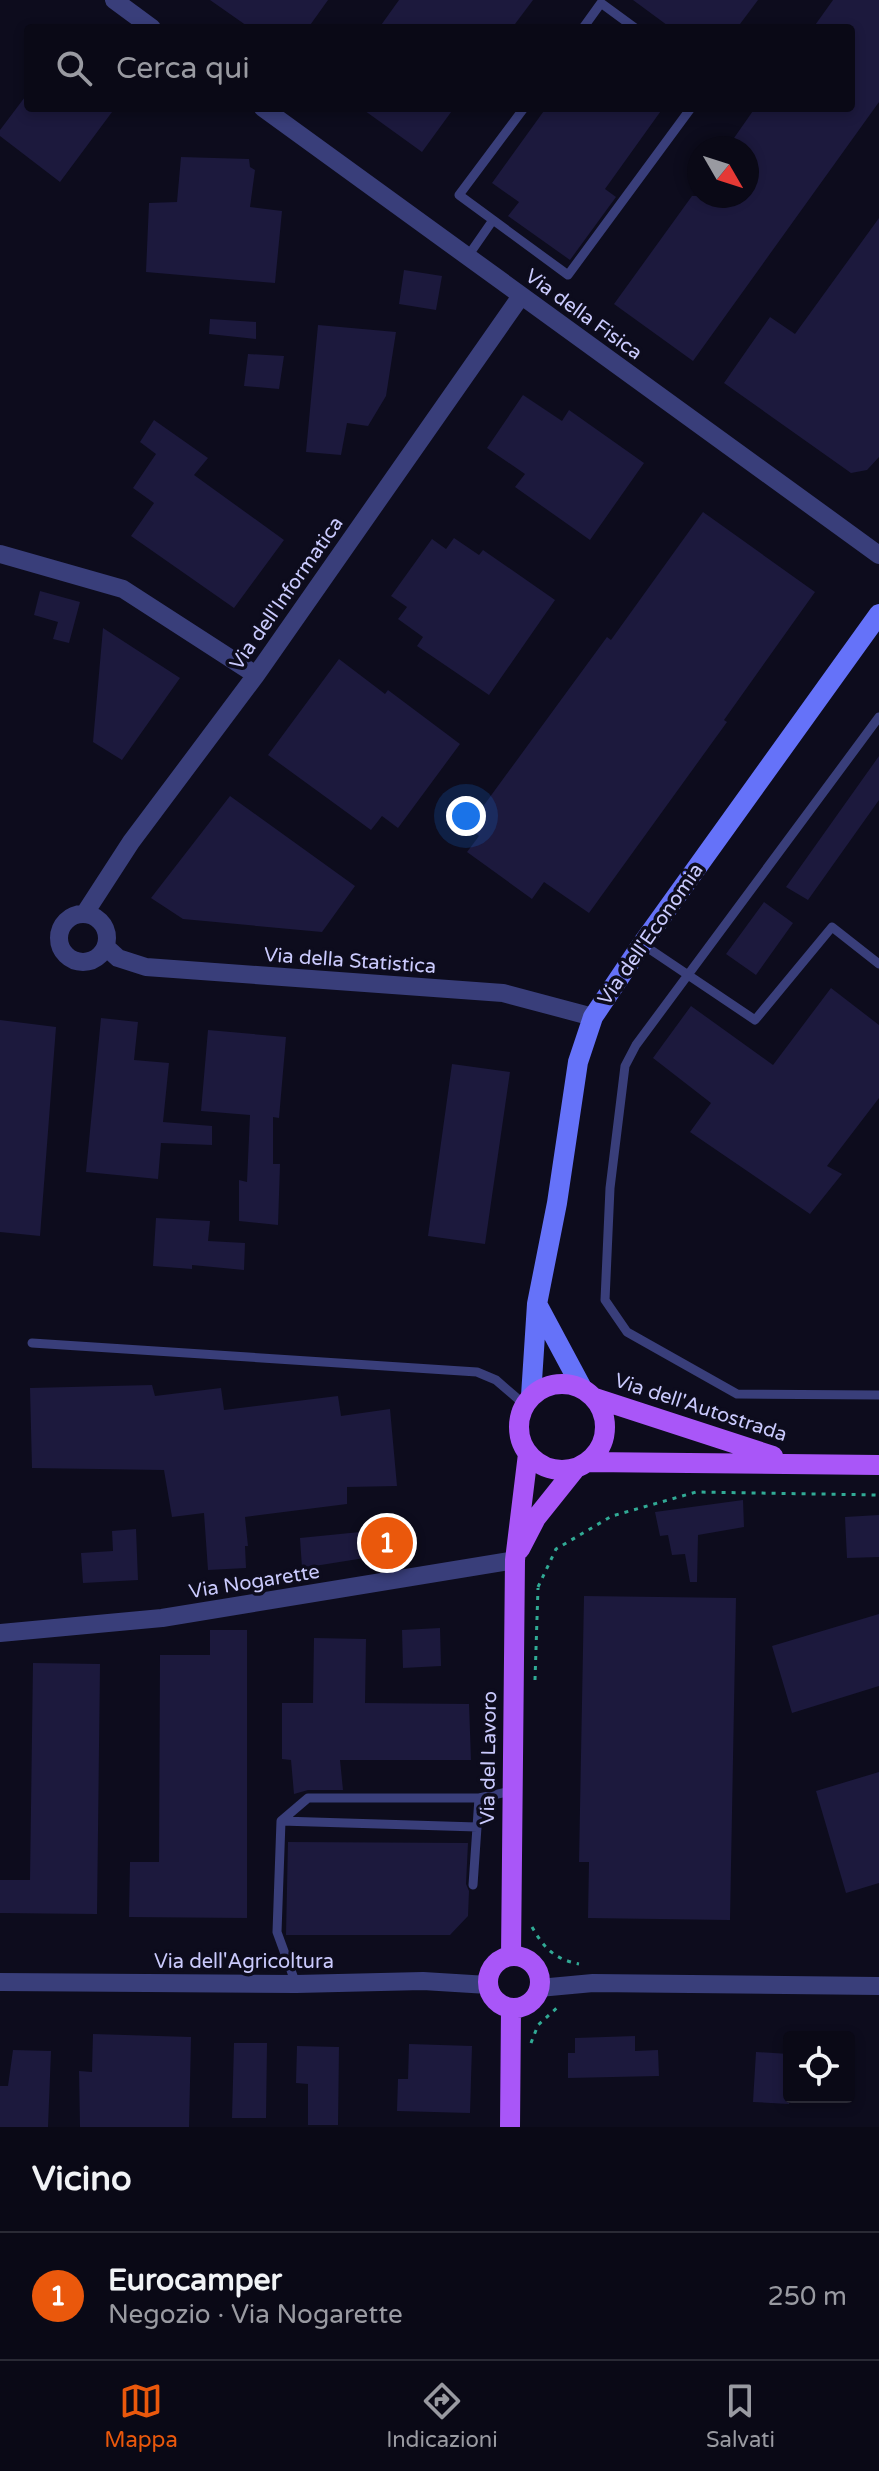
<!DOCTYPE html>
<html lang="it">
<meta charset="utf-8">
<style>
:root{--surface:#0a0916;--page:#13121f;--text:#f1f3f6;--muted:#999aa1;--line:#2a2a35;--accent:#ea580c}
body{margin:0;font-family:"Varela Round",sans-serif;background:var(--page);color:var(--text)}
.controls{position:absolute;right:24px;bottom:24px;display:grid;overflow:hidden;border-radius:8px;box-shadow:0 4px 12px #0003}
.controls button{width:72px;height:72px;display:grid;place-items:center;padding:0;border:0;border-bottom:2px solid var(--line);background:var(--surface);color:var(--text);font:40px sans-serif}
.compass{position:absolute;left:687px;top:136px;width:72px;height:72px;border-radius:50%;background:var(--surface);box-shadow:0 4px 12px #0003;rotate:129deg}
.you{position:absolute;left:466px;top:816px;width:28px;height:28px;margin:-20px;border:6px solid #fff;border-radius:50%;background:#1a73e8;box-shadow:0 0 0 12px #1a73e833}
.badge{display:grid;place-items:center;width:52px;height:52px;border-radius:50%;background:var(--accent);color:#fff;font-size:26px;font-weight:700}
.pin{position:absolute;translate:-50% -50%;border:4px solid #fff;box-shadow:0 2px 8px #0006}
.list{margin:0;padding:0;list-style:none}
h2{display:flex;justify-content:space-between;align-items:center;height:104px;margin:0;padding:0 32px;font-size:34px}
h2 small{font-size:26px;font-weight:400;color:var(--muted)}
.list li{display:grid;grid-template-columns:52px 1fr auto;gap:24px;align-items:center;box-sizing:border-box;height:128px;padding:0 32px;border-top:2px solid var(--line)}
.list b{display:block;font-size:30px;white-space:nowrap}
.list p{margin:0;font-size:26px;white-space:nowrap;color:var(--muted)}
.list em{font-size:26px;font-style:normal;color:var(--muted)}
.icon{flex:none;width:44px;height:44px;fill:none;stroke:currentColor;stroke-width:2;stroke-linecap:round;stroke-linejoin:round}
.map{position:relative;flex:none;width:879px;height:2127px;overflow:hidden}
.search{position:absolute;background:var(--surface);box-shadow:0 4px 12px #0003;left:24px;right:24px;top:24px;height:88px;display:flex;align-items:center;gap:20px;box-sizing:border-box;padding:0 28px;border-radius:8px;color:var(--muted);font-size:30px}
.sheet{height:232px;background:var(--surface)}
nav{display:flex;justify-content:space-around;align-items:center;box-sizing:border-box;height:112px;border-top:2px solid var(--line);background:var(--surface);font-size:22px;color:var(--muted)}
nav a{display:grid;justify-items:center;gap:4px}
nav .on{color:var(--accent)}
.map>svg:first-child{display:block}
</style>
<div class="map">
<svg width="879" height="2127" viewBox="0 0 879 2127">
<rect width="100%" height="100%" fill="#0d0c1d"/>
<path fill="#1c193d" d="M210 0H328L308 28H250Z
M399 0H533L512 28H379Z
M633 0H758L737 28H671Z
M833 0H879V102L693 361 614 304 692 196H747V148H727L755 108H851V28H813Z
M28 93V108H115L60 182 0 136V130Z
M361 108H454L422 152Z
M546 108H663L605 189 616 197 570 260 508 216 519 202 492 183Z
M181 157 249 159 250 167 255 170 250 207 282 211 275 283 146 272 149 203 177 202Z
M879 218V457L867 470 851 473 724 383 770 317 795 334Z
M404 270 442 276 436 310 399 304Z
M210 319 256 322V339L209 334Z
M318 325 396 332 386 396 368 426 347 423 341 455 306 452Z
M248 354 284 356 279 389 244 386Z
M523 395 562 421 569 410 644 463 590 540 515 487 525 474 487 448Z
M154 420 208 458 194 475 284 540 234 608 131 536 154 503 133 488 156 454 140 442Z
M703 512 815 592 724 720 727 722 589 913 544 882 532 899 467 852 479 836 468 827 607 637 611 640Z
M454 538 479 555 483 550 555 600 489 695 417 646 423 637 398 619 407 607 391 596 432 539 446 549Z
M40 591 80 602 69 643 53 639 58 622 34 615Z
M103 628 180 678 122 760 93 742Z
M339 659 385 694 388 690 460 744 398 828 382 816 371 830 268 755Z
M879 756V800L808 900 786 887Z
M230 796 355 886 322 932 183 919 151 898Z
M764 902 793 923 756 975 726 954Z
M831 988 879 1025V1098L827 1166 842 1174 810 1214 690 1132 711 1103 653 1058 691 1006 773 1065Z
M101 1018 138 1022 134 1060 169 1063 163 1122 212 1126V1145L161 1143 158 1179 86 1172Z
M0 1020 56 1027 40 1236 0 1232Z
M208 1030 286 1037 279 1118 273 1117V1164H280L278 1225 239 1221V1180L247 1182 250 1115 201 1111Z
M452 1064 510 1072 485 1244 428 1236Z
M156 1218 210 1221 208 1241 245 1243 244 1270 192 1265V1269L153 1266Z
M152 1385 155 1396 221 1388 224 1410 338 1396 341 1416 390 1409 397 1486 347 1487V1504L245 1517 248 1546H245L246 1568 208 1570 204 1513 172 1517 164 1470 32 1468 30 1388Z
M743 1500 744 1527 698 1535 697 1582H690L685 1554 672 1555 668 1535 660 1536 655 1512Z
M879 1515V1557L847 1558 845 1517Z
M400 1528 402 1552 302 1568 300 1538Z
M136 1529 138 1580 83 1583 81 1553 113 1551 112 1531Z
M584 1596 736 1598 730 1920 588 1918 589 1862H579Z
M879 1614V1686L792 1713 772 1646Z
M440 1628 441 1666 403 1668 402 1630Z
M210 1630H247V1918L129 1917 130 1862H159L160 1655H210Z
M314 1638 366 1639 365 1703 469 1704 471 1760H340L343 1790H308L294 1794 291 1760 282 1759V1703H313Z
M33 1663 100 1664 97 1914 0 1913V1880H30Z
M879 1772V1883L846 1893 816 1791Z
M288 1842 468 1843 466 1884 469 1891 468 1916 450 1935H286Z
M93 2034 191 2037 189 2127H80L79 2071 92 2072Z
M635 2036V2051L658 2050 659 2076 568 2078V2053H575V2038Z
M234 2043H267L266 2118H232Z
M409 2044 472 2046 470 2113 397 2111 398 2079H408Z
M297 2046 339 2047 338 2125H308V2084L296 2083Z
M13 2050 51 2051 48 2127H0V2086H8Z
M756 2052 789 2054V2104L753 2102Z"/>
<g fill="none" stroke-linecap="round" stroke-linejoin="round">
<path stroke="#31aa95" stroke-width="3" stroke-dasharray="4 6" stroke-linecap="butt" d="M538 1587 556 1549 612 1516 696 1492 879 1495
M535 1680 538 1588
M532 1927C544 1948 554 1959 579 1964
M531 2043 538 2025 559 2006"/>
<path stroke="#393e7a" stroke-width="9" d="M583 28 601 3 635 28
M524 108 459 195 568 275 691 108
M468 256 493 220
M879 717 636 1045 625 1066 610 1188 605 1300 627 1332 737 1394 879 1395
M642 944 755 1020 832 927 879 964
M32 1343 477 1372 496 1380 525 1405
M281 1821 477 1827
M473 1885 479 1798
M296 1984 277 1932 281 1821 308 1798H479L512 1791"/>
<path stroke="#393e7a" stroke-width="18" d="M114 0 152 28
M263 108 879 555
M0 554 123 589 256 675
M85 913 131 842 256 675 521 296
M59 938a24 24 0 1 1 48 0a24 24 0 1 1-48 0Z
M106 947 118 958 146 967 503 993 593 1017
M0 1633 162 1618 515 1560
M0 1982 296 1984 423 1981 488 1985
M539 1988 593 1983 879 1986"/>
<path stroke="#6572f9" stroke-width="20" d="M537 1304 582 1388
M531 1396 537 1304 557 1203 578 1062 593 1017 642 944 879 614"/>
<path stroke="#a956f8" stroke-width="20" d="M519 1427a43 43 0 1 1 86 0a43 43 0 1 1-86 0Z
M595 1398 773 1456
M588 1462 879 1465
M520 1549 536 1518 576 1468
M511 1956 515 1560 528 1454
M488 1982a26 26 0 1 1 52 0a26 26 0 1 1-52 0Z
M510 2127 511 2008"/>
</g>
<g text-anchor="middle" stroke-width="7" stroke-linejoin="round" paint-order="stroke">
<g font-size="20" fill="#cacafd" stroke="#0d0c1d">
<text transform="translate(584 314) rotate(36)" y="7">Via della Fisica</text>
<text transform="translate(286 593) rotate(-55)" y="7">Via dell'Informatica</text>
<text transform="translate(650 934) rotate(-55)" y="7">Via dell'Economia</text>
<text transform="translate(350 960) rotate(4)" y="7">Via della Statistica</text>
<text transform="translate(701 1407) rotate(18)" y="7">Via dell'Autostrada</text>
<text transform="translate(254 1581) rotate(-9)" y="7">Via Nogarette</text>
<text transform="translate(488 1758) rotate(-89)" y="7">Via del Lavoro</text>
<text x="244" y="1968">Via dell'Agricoltura</text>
</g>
</g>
</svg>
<div class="controls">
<button><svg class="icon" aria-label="locate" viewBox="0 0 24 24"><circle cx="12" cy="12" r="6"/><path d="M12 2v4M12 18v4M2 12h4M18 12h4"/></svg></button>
</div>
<svg class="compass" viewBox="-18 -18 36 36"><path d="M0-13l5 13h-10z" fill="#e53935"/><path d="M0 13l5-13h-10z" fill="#999aa1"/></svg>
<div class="you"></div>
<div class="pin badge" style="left:387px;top:1543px">1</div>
<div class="search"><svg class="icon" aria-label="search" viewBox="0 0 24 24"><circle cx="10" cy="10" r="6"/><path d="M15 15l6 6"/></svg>Cerca qui</div>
</div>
<section class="sheet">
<h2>Vicino<small></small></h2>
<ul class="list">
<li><span class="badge">1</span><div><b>Eurocamper</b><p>Negozio · Via Nogarette</p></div><em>250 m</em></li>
</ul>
</section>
<nav>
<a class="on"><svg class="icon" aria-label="map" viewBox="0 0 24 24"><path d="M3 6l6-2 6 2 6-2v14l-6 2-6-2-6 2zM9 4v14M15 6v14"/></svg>Mappa</a>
<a><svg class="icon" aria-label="directions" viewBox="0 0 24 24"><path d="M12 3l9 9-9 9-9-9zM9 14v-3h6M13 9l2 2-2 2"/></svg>Indicazioni</a>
<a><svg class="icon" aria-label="saved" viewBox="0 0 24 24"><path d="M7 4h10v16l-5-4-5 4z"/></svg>Salvati</a>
</nav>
